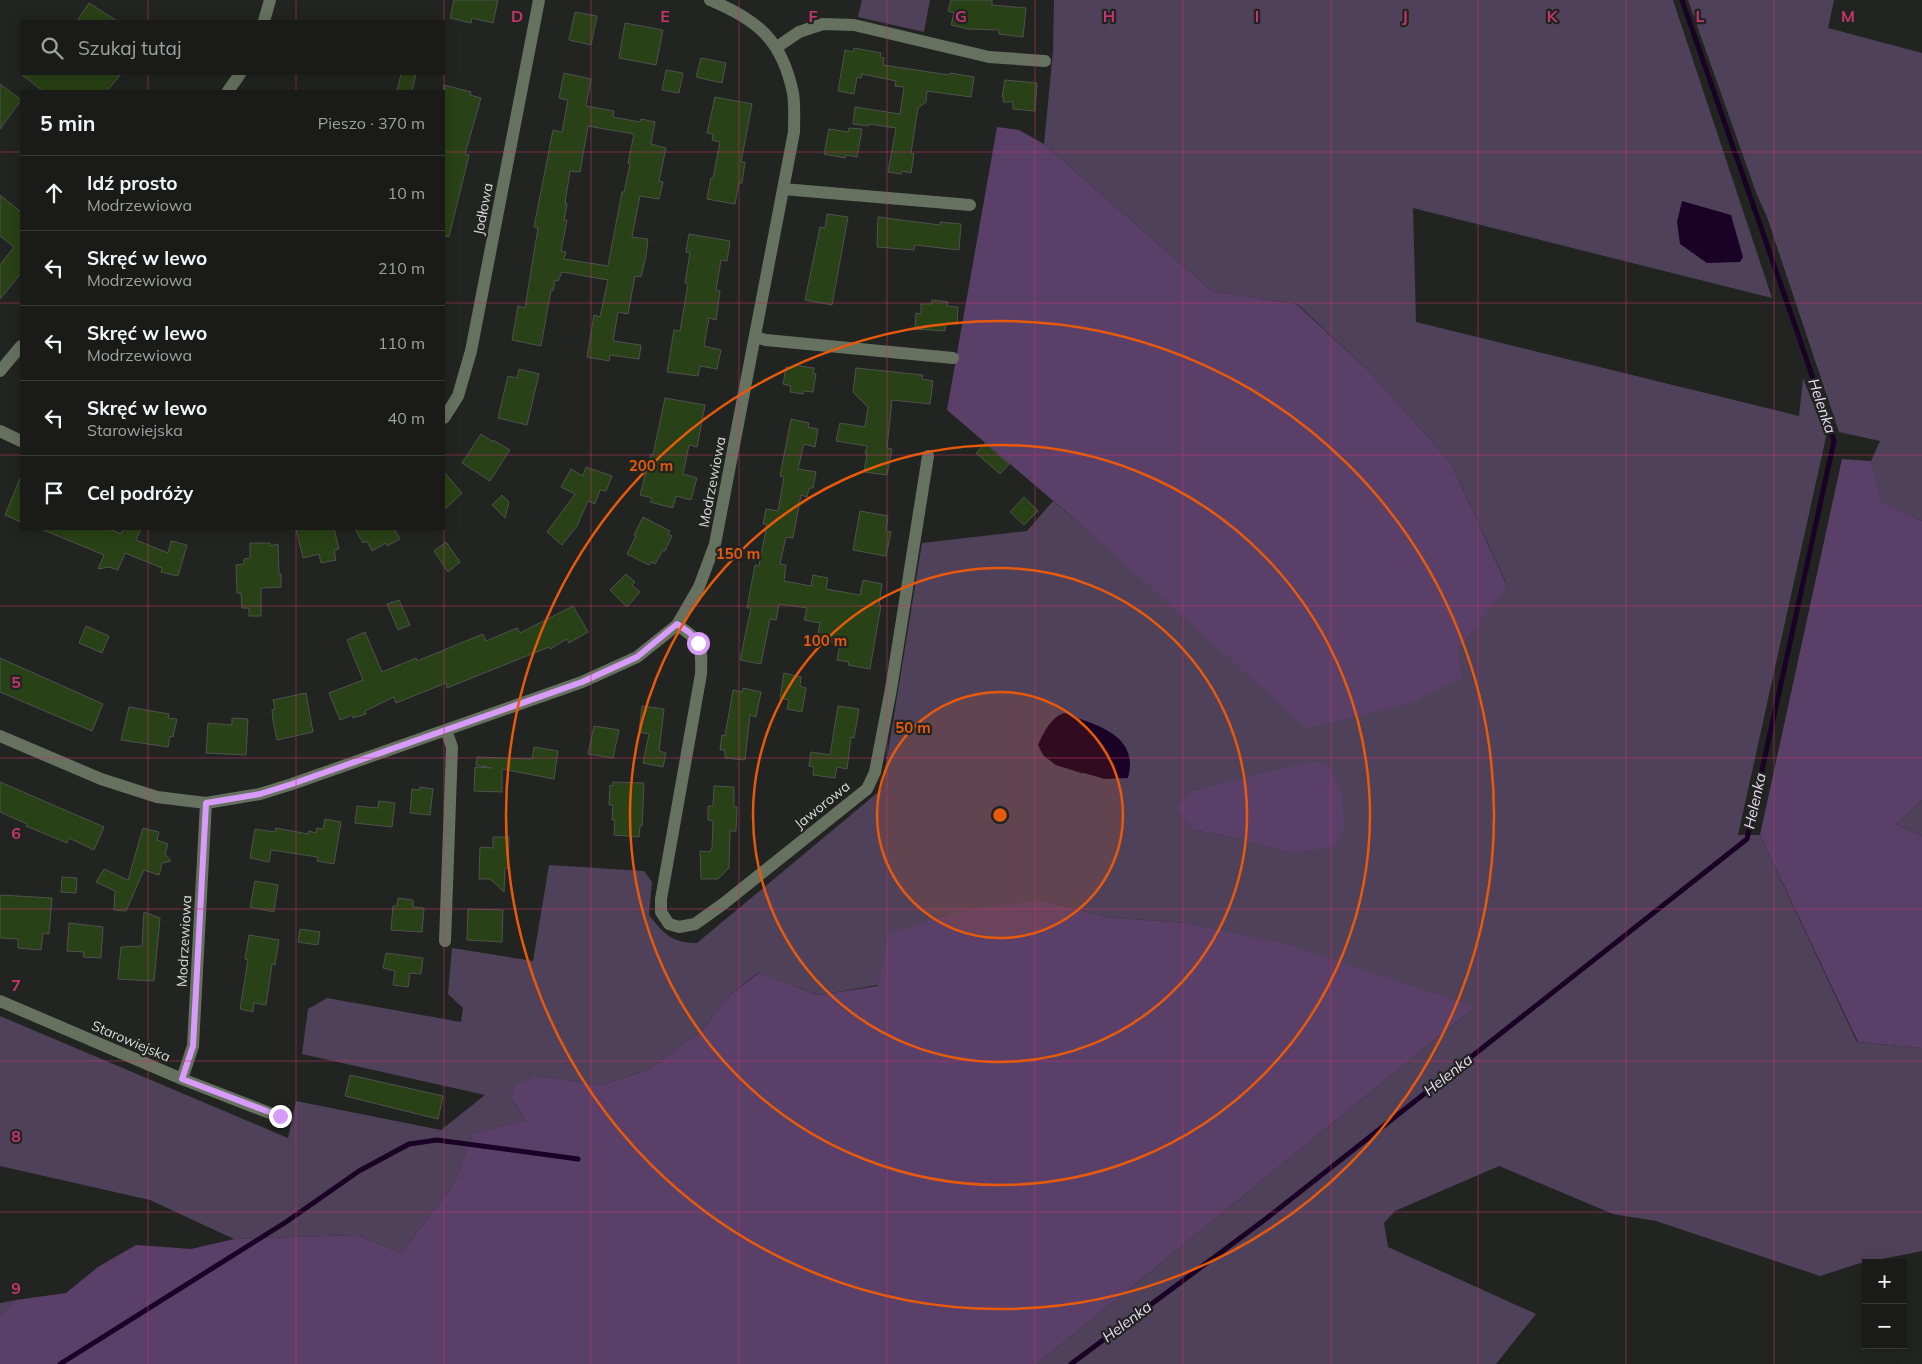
<!DOCTYPE html>
<html lang="pl">
<meta charset="utf-8">
<style>
:root{--surface:#1a1b19;--page:#272826;--text:#f1f3f6;--muted:#9fa1a2;--line:#383938}
body{margin:0;font-family:Mulish,sans-serif;background:var(--page);color:var(--text)}
.controls{position:absolute;right:15px;bottom:15px;display:grid;overflow:hidden;border-radius:0px;box-shadow:0 2px 12px #0003}
.controls button{width:45px;height:45px;display:grid;place-items:center;padding:0;border:0;border-bottom:1px solid var(--line);background:var(--surface);color:var(--text);font:25px sans-serif}
.stop{position:absolute;width:15px;height:15px;margin:-11px;border:4px solid #d79bf9;border-radius:50%;background:#fff}
.stop.end{background:#d79bf9;border-color:#fff;box-shadow:0 1px 5px #0008}
.list{margin:0;padding:0;list-style:none}
h2{display:flex;justify-content:space-between;align-items:center;height:65px;margin:0;padding:0 20px;font-size:21px}
h2 small{font-size:16px;font-weight:400;color:var(--muted)}
.list li{display:grid;grid-template-columns:32px 1fr auto;gap:15px;align-items:center;box-sizing:border-box;height:75px;padding:0 20px;border-top:1px solid var(--line)}
.list b{display:block;font-size:19px;white-space:nowrap}
.list p{margin:0;font-size:16px;white-space:nowrap;color:var(--muted)}
.list em{font-size:16px;font-style:normal;color:var(--muted)}
.icon{flex:none;width:28px;height:28px;fill:none;stroke:currentColor;stroke-width:2;stroke-linecap:round;stroke-linejoin:round}
.map{position:relative;flex:none;width:1922px;height:1364px;overflow:hidden}
.search{position:absolute;background:var(--surface);box-shadow:0 2px 12px #0003;left:20px;top:20px;width:425px;height:55px;display:flex;align-items:center;gap:12px;box-sizing:border-box;padding:0 18px;border-radius:0px;color:var(--muted);font-size:19px}
.panel{position:absolute;background:var(--surface);box-shadow:0 2px 12px #0003;left:20px;top:90px;width:425px;height:440px;border-radius:0px}
.map>svg:first-child{display:block}
</style>
<div class="map">
<svg width="1922" height="1364" viewBox="0 0 1922 1364">
<rect width="100%" height="100%" fill="#222421"/>
<path fill="#50415a" fill-rule="evenodd" d="M862 0H930L924 32 858 17Z
M1054 0H1673L1772 298 1413 208 1416 322 1799 416 1803 378 1826 437 1738 835H1760L1857 1042 1922 1048V1251L1857 1264 1820 1276 1656 1221 1613 1214 1499 1166 1395 1211 1384 1223 1388 1247 1536 1314 1496 1364H1037L1475 1007 1186 923 1106 917 1041 900 878 985 819 995 758 973 726 998 704 1029 648 1070 601 1085 539 1076 511 1097 525 1120 473 1133 453 1186 401 1253 357 1235 234 1239 150 1200 0 1166V1016L288 1138 296 1101 441 1130 485 1095 302 1054 308 1009 327 998 461 1022 463 1008 448 994 452 948 533 961 549 865 644 871 652 882 649 915C664 934 672 943 697 943L882 789 922 543 1027 531 1053 501 1085 528 1458 651 1507 585 1451 463 1369 371 1297 304 1212 291 1044 144 1053 51ZM1064 713 1082 720 1083 774 1056 765 1043 755ZM1229 782 1242 839 1193 830 1194 790Z
M1688 0H1834L1828 28 1922 53V521L1879 501 1871 461 1880 441 1839 432 1767 217 1757 195Z
M1922 800V836L1896 824Z
M16 1300 0 1315V1303Z"/>
<path fill="#5a4069" d="M997 127 1019 130 1044 144 1212 291 1296 304 1369 371 1451 463 1507 586 1458 651 1461 679 1405 705 1307 728 1085 528 947 410Z
M1842 459 1871 461 1880 501 1922 521V800L1896 824 1922 836V1048L1858 1042 1760 835Z
M1314 761 1328 765 1342 794 1344 826 1336 846 1294 853 1242 839 1193 830 1177 808 1194 790Z
M1041 900 1106 917 1186 923 1293 946 1475 1007 1037 1364H0V1315L16 1300 66 1293 98 1267 136 1245 191 1249 234 1239 357 1235 401 1253 453 1186 473 1133 525 1120 511 1097 517 1084 539 1076 601 1085 648 1070 704 1029 726 998 759 973 818 995 878 986 889 934 962 911Z"/>
<path fill="#190225" d="M1682 201 1731 215 1743 257 1740 262 1707 263 1680 244 1677 222Z
M1064 713C1095 725 1140 734 1128 778L1105 779 1056 765 1043 755 1038 745C1044 732 1050 718 1064 713Z"/>
<g fill="none" stroke-linecap="round" stroke-linejoin="round">
<path stroke="#190225" stroke-width="5" d="M60 1364 286 1222 359 1171 409 1144 437 1140 578 1159
M1071 1364 1267 1218 1747 839 1834 441 1799 337 1682 0"/>
</g>
<path fill="#294116" stroke="#4f514e" fill-rule="evenodd" d="M454 0H498L493 23 472 18 471 23 450 18Z
M951 0H992V5L1026 8 1023 37 999 34V30L968 29 951 25 954 13 948 11Z
M89 3 117 21H77Z
M575 12 597 16 591 45 569 40Z
M625 23 663 30 656 65 619 58Z
M854 48 881 53 880 57 884 58 883 65 949 75 950 73 974 77 971 97 927 91 926 102 918 108 911 153 914 154 911 173 902 171 901 174 888 172 896 128 869 124 868 126 853 124 855 107 900 114 904 87 895 86 896 81 862 74 861 78 857 77 854 94 838 91 845 50 853 52Z
M701 58 726 63 722 83 696 77Z
M666 70 683 73 679 93 662 90Z
M564 73 591 79 586 106 614 111 613 117 640 122 641 119 655 122 651 144 666 148 659 181 663 182 659 199 640 196 632 237 648 239 646 256 641 277 635 276 628 314 618 312 613 341 641 345 639 359 610 355 609 361 587 357 594 315 600 317 608 280 562 272 558 281 555 280 553 291 551 290 541 346 512 340 518 306 525 308 538 228 534 227 553 130 562 132 568 100 559 98ZM588 126 634 134 628 163 630 164 624 192H622L608 266 564 259 566 252 561 251 567 220H564L567 204 565 203 570 171 580 172Z
M21 74H121L107 91H43Z
M401 74H416L412 91H397Z
M1005 80 1037 83 1035 111 1013 109V102H1003L1004 97H1002Z
M0 84 21 100 0 129Z
M444 85 471 92 470 95 481 98 465 154 469 155 449 237 444 236Z
M715 97 752 104 741 162H745L742 183H739L735 204 707 199 711 178H713L720 142 712 140 713 134 707 133Z
M849 128 862 129 857 157 846 155 845 158 824 154 829 129 848 132Z
M0 195 21 212V273L0 299V265L14 247 0 236Z
M827 214 848 217 832 305 805 300 820 227 825 228Z
M878 217 940 225V222L961 224 959 250 915 245 914 250 877 247Z
M689 234 730 241 727 261 721 260 716 290 720 291 716 320 709 318 704 346 721 350 717 369 700 366 698 376 667 372 674 330 680 331 688 284 685 283 690 253 686 252Z
M932 300 948 302 947 306 958 307 957 324 946 323 945 331 915 329 916 313 921 314V304H931Z
M794 365 814 368 813 373 816 374 813 392 804 391 803 394 790 392 791 386 783 384 786 367 793 368Z
M856 368 923 375 922 379 933 381 930 404 892 400 887 448 892 449 887 475 864 472 867 454H865L867 446 836 441 840 423 865 427 868 407 853 392Z
M519 369 539 374 527 425 498 418 508 376 517 378Z
M665 398 705 405 697 447 689 445 683 474 697 478 691 500 676 496 673 508 650 502 652 498 640 495 651 454 653 455Z
M791 419 809 423 808 427 818 429 815 447 804 444 798 469 816 472 813 488H809L807 497 801 495 793 538 786 537 780 564 786 565 784 581 811 586 813 575 828 578 826 589 860 595 863 580 882 584 879 605H881L870 669 848 665 849 662 837 660 840 644 817 638 820 623 804 620 807 608 779 604 776 620 770 619 761 664 740 660 751 608H747L751 586 755 565 759 566 767 524H763L766 509 778 511 784 477 780 476Z
M481 434 493 442V440L510 450 490 481 462 463Z
M985 443 1009 464 1000 474 976 453Z
M586 467 612 476 606 491 600 490 595 504 588 501 577 526 562 545 547 532 575 494 561 487 571 469 583 476Z
M444 472 462 493 444 510Z
M21 476V522L5 515Z
M502 495 509 502 505 518 492 505Z
M1024 497 1038 511 1024 525 1010 512Z
M860 511 888 516 886 531 891 532 886 556 853 550Z
M643 517 670 531 668 534 672 536 665 551 663 550 655 564 651 562 649 565 627 554 636 536 634 535Z
M41 529H110L121 534 123 529H141L136 540 168 553 171 541 187 545 178 576 161 572 162 568 125 553 118 570 109 567 98 569 104 555Z
M296 529H334L339 549 334 550 336 560 321 563 319 554 303 558Z
M355 529H394L400 539 387 546 386 543 372 551 367 541 363 543Z
M446 542 460 562 448 572 434 551Z
M250 543H270V546L278 544 279 574H281V587L261 588V616H249V608H242L241 593H237L236 565 244 564V559L250 558Z
M626 574 635 582 632 585 640 592 627 607 610 590Z
M399 600 410 625 398 630 387 604Z
M573 606 588 632 569 643 567 639 550 649 549 647 447 688 446 683 396 703 394 697 365 711 366 714 353 718 352 715 340 720 329 693 363 680 347 640 365 632 382 672 416 658 417 661 483 634 486 641 517 628 520 633Z
M86 626 109 636 102 653 79 643Z
M0 658 103 704 92 731 0 692Z
M784 673 801 677 800 686 806 688 802 712 787 709 789 700 780 698Z
M743 688 761 692 756 717 750 715 745 760 725 758V750H720L722 735 725 736 733 690 742 692Z
M306 693 313 732 277 740 273 720 272 710 275 709 273 700Z
M642 706 664 709 659 751 666 753 663 767 643 763 649 734 639 732Z
M838 706 859 709 854 738 851 737 847 769 837 767 835 778 813 775 814 767 809 766 811 752 830 755Z
M129 707 169 714 168 718 177 719 173 737 170 736 168 747 121 740Z
M232 718 248 719 246 755 206 753 208 723 232 725Z
M594 726 619 730 613 758 588 754Z
M534 747 558 751 554 779 502 769V792L474 791 475 767 492 768 476 765 477 757 532 759Z
M0 782 104 827 94 850 69 838 67 843 26 826 27 824 0 812Z
M613 782 644 783 642 826H640L639 837 614 835 615 820H612L613 805H609L610 785 613 786Z
M714 786 734 787V807H737L736 831H730L729 868 718 879H701L700 851 710 852 711 849H712L713 821 708 820V806H713Z
M420 787 433 789 430 815 410 813 412 789 420 790Z
M379 801 395 803 392 827 355 823 357 806 378 808Z
M325 819 341 822 334 864 317 861 318 857 271 850 269 862 250 858 255 829 275 832 276 828 308 834 309 831 316 833 317 828 323 829Z
M143 828 159 832 157 840 168 844 165 854 171 861 162 863 159 875 144 870 126 911 114 910 115 891 96 882 104 869 128 880Z
M493 837H509L508 868H505L504 892 490 879H479L480 847 493 848Z
M62 877 77 878 76 893 61 892Z
M255 881 278 885 274 912 250 907Z
M0 895 52 898 49 934 43 933 41 950 18 948V939L0 938Z
M398 898 413 900V907L424 908 422 932 391 930 393 906H397Z
M468 909 503 910 502 942 467 940Z
M144 912 160 918 154 981 118 979 121 947 142 946Z
M69 923 103 927 101 958 83 957 84 952 67 951Z
M300 929 320 932 318 945 298 942Z
M249 935 279 940 275 965 272 964 266 1005 254 1003 253 1012 240 1009 248 960 245 959Z
M386 953 423 958 421 974 410 973 408 987 393 985 395 971 383 968Z
M350 1075 443 1096 438 1119 345 1096Z"/>
<g fill="none" stroke-linecap="round" stroke-linejoin="round">
<path stroke="#66725f" stroke-width="12" d="M264 21 270 0
M777 47 799 32 823 24 854 25 989 57 1045 61
M228 91 240 74
M783 189 970 205
M755 337 766 340 953 358
M0 371 21 346
M444 418 458 396 471 351 539 0
M0 431 21 441
M677 625C702 641 702 646 701 674L661 899V912L669 924 679 927 695 924 723 904 867 789 875 772 891 689 928 456
M0 736 101 779 157 797 206 803 260 794 292 784 582 682 637 657 677 625 699 587 715 544 794 132C794 120 795 106 793 93 782 40 758 20 710 0
M445 941 452 747 446 730
M0 1001 182 1079 280 1117
M182 1079 193 1046 206 803"/>
</g>
<g fill="none" stroke-linecap="round" stroke-linejoin="round">
<path stroke="#d79bf9" stroke-width="6" d="M280 1116 182 1079 193 1046 206 803 260 794 292 784 582 682 637 657 677 624 690 633 698 643"/>
</g>
<path fill="none" stroke="#c6356e" stroke-width="1" stroke-opacity="0.55" d="M148 0V21M296 0V21M444 0V21M591 0V1364M739 0V1364M887 0V1364M1035 0V1364M1183 0V1364M1331 0V1364M1478 0V1364M1626 0V1364M1774 0V1364M148 74V91M296 74V91M444 74V91M0 152H21M444 152H1922M0 303H21M444 303H1922M0 455H21M444 455H1922M148 529V1364M296 529V1364M444 529V1364M0 606H1922M0 758H1922M0 909H1922M0 1061H1922M0 1212H1922"/>
<circle cx="1000" cy="815" r="123" fill="#e8590c" fill-opacity=".12"/>
<g fill="none" stroke="#e8590c" stroke-width="2.5">
<circle cx="1000" cy="815" r="123"/>
<circle cx="1000" cy="815" r="247"/>
<circle cx="1000" cy="815" r="370"/>
<circle cx="1000" cy="815" r="494"/>
</g>
<g text-anchor="middle" stroke-width="4.5" stroke-linejoin="round" paint-order="stroke">
<g font-size="14" fill="#dbdcda" stroke="#222421">
<text transform="translate(483 209) rotate(-79)" y="5">Jodłowa</text>
<text transform="translate(712 482) rotate(-79)" y="5">Modrzewiowa</text>
<text transform="translate(822 805) rotate(-39)" y="5">Jaworowa</text>
<text transform="translate(184 941) rotate(-87)" y="5">Modrzewiowa</text>
<text transform="translate(131 1041) rotate(23)" y="5">Starowiejska</text>
</g>
<g font-size="15" font-style="italic" fill="#eddcf7" stroke="#222421">
<text transform="translate(1822 406) rotate(71)" y="5">Helenka</text>
<text transform="translate(1755 801) rotate(-78)" y="5">Helenka</text>
<text transform="translate(1448 1075) rotate(-38)" y="5">Helenka</text>
<text transform="translate(1127 1322) rotate(-37)" y="5">Helenka</text>
</g>
</g>
<g font-size="16" text-anchor="middle" font-weight="bold" fill="#c6356e" stroke="#222421" stroke-width="4.5" stroke-linejoin="round" paint-order="stroke">
<text x="517" y="22">D</text>
<text x="665" y="22">E</text>
<text x="813" y="22">F</text>
<text x="961" y="22">G</text>
<text x="1109" y="22">H</text>
<text x="1257" y="22">I</text>
<text x="1405" y="22">J</text>
<text x="1552" y="22">K</text>
<text x="1700" y="22">L</text>
<text x="1848" y="22">M</text>
<text x="16" y="688">5</text>
<text x="16" y="839">6</text>
<text x="16" y="991">7</text>
<text x="16" y="1142">8</text>
<text x="16" y="1294">9</text>
</g>
<circle cx="1000" cy="815" r="8" fill="#e8590c" stroke="#222421" stroke-width="2.5"/>
<g font-size="15" text-anchor="middle" font-weight="bold" fill="#e8590c" stroke="#222421" stroke-width="4.5" stroke-linejoin="round" paint-order="stroke">
<text x="651" y="471">200 m</text>
<text x="738" y="559">150 m</text>
<text x="825" y="646">100 m</text>
<text x="913" y="733">50 m</text>
</g>
</svg>
<div class="controls">
<button>+</button>
<button>−</button>
</div>
<div class="stop" style="left:698px;top:643px"></div>
<div class="stop end" style="left:280px;top:1116px"></div>
<div class="search"><svg class="icon" aria-label="search" viewBox="0 0 24 24"><circle cx="10" cy="10" r="6"/><path d="M15 15l6 6"/></svg>Szukaj tutaj</div>
<section class="panel">
<h2>5 min<small>Pieszo · 370 m</small></h2>
<ul class="list">
<li><svg class="icon" aria-label="ahead" viewBox="0 0 24 24"><path d="M12 20V5M6 11l6-6 6 6"/></svg><div><b>Idź prosto</b><p>Modrzewiowa</p></div><em>10 m</em></li>
<li><svg class="icon" aria-label="left" viewBox="0 0 24 24"><path d="M17 20v-9H6M10 6l-5 5 5 5"/></svg><div><b>Skręć w lewo</b><p>Modrzewiowa</p></div><em>210 m</em></li>
<li><svg class="icon" aria-label="left" viewBox="0 0 24 24"><path d="M17 20v-9H6M10 6l-5 5 5 5"/></svg><div><b>Skręć w lewo</b><p>Modrzewiowa</p></div><em>110 m</em></li>
<li><svg class="icon" aria-label="left" viewBox="0 0 24 24"><path d="M17 20v-9H6M10 6l-5 5 5 5"/></svg><div><b>Skręć w lewo</b><p>Starowiejska</p></div><em>40 m</em></li>
<li><svg class="icon" aria-label="arrive" viewBox="0 0 24 24"><path d="M6 21V4h12l-3 4 3 4H6"/></svg><div><b>Cel podróży</b></div></li>
</ul>
</section>
</div>
